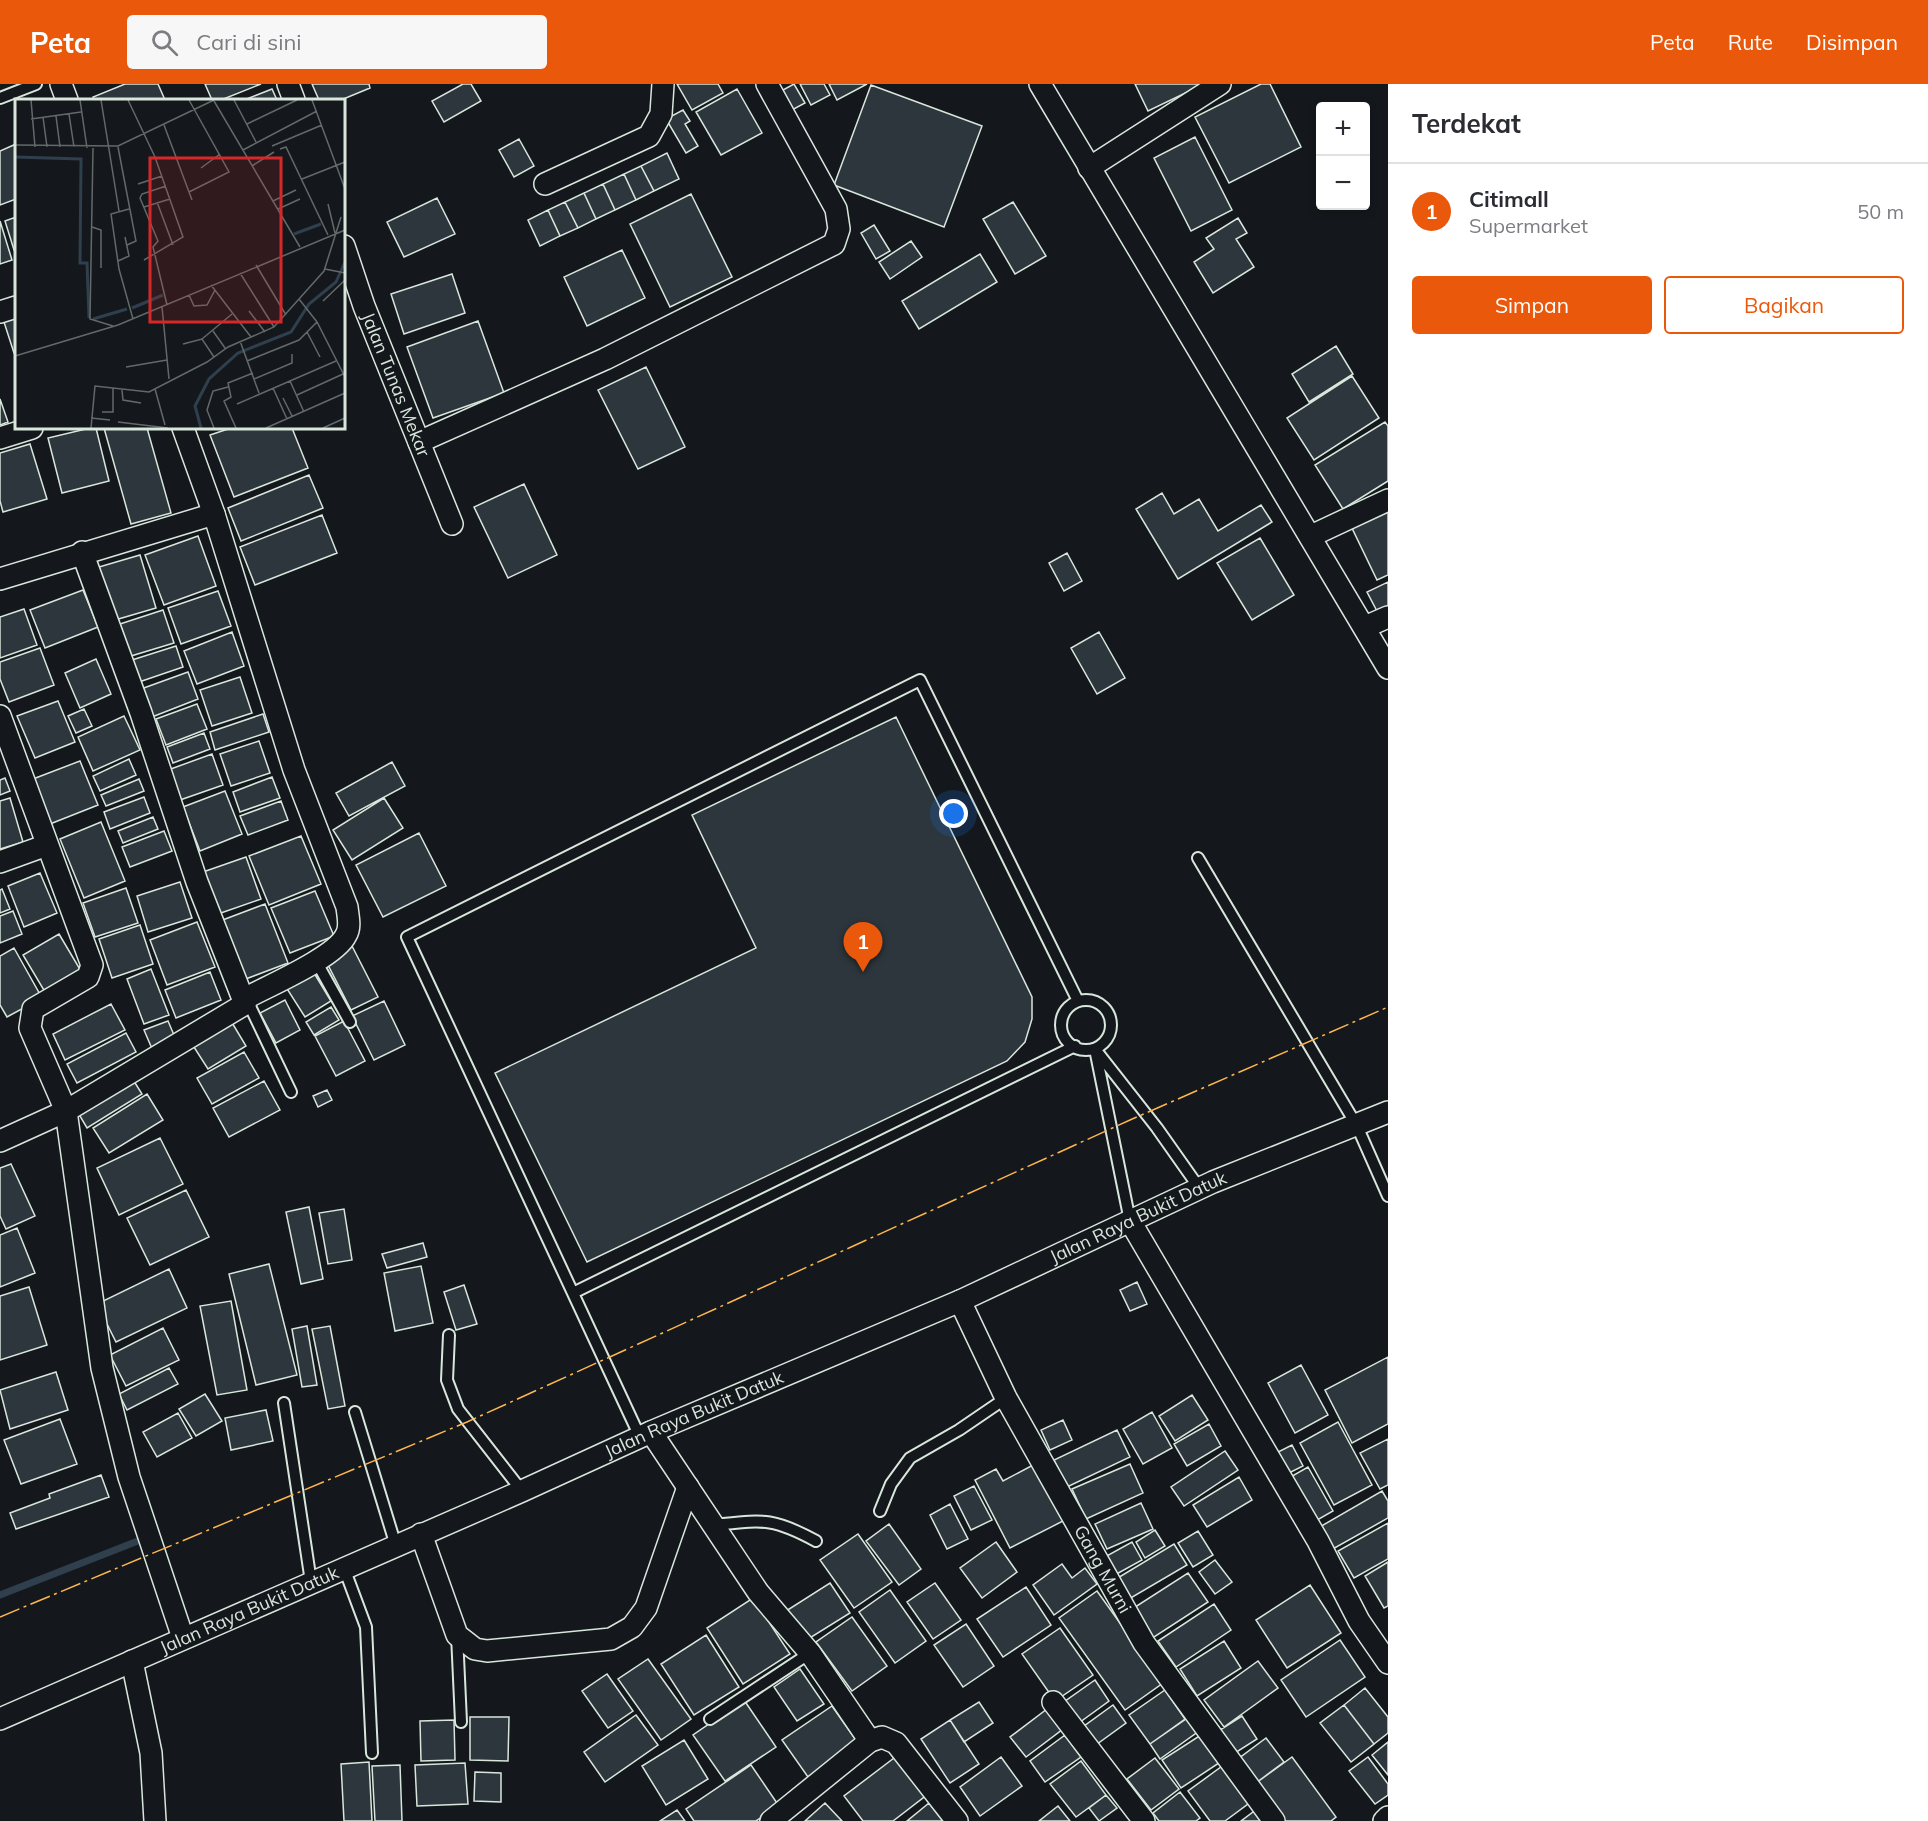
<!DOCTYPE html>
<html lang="id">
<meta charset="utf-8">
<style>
:root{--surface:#fff;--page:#f7f7f7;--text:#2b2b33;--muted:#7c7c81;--line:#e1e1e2;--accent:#ea580c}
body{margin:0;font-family:Mulish,sans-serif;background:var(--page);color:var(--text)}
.controls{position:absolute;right:18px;top:18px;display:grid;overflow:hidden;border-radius:6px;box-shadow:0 3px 9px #0003}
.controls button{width:54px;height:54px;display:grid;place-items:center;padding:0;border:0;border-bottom:2px solid var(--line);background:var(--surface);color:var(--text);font:30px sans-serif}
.you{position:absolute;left:954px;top:730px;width:21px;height:21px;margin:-15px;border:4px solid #fff;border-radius:50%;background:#1a73e8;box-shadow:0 0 0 9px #1a73e833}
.badge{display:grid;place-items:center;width:39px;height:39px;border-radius:50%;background:var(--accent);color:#fff;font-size:20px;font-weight:700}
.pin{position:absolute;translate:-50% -50px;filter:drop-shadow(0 2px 3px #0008)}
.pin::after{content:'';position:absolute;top:32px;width:21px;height:18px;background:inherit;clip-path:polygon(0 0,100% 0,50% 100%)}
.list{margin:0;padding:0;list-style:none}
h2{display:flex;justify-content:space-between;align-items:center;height:78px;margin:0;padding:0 24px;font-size:26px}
h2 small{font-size:20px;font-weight:400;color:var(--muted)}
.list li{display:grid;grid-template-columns:39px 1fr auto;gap:18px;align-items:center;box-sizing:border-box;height:96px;padding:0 24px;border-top:2px solid var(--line)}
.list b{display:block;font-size:22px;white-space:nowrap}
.list p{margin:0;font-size:20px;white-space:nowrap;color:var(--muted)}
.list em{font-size:20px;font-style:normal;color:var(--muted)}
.actions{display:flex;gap:12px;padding:18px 24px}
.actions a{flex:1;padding:14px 0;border:2px solid var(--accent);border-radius:6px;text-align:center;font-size:21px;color:var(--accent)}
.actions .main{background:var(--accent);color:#fff}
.icon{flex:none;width:33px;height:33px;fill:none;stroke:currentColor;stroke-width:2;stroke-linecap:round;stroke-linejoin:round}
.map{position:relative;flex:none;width:1388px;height:1737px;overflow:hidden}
header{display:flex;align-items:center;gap:36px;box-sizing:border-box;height:84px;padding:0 30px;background:var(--accent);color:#fff}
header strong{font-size:28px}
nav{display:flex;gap:33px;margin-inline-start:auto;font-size:21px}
.search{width:420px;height:54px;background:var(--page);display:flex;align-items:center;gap:15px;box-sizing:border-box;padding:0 21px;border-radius:6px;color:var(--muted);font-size:22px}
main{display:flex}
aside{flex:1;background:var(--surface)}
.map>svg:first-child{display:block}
</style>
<header>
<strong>Peta</strong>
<div class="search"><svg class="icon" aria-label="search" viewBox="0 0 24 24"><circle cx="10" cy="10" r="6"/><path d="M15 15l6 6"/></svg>Cari di sini</div>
<nav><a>Peta</a><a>Rute</a><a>Disimpan</a></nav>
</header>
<main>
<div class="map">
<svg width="1388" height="1737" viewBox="0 0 1388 1737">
<rect width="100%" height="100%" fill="#14181c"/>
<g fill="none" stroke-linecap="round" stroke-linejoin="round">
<path stroke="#2f3f4d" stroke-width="7" d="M0 1511 143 1455"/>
</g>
<path fill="#2c363c" stroke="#d8e6dc" stroke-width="1.5" d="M125 0H158L165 16H95L93 13Z
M205 0H261L221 16H212Z
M312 0H369L370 4 341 16H319Z
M463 0H471L481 17 444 38 432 17Z
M677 0H718L723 9 692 26Z
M794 0 805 19 792 26 781 7Z
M800 0H824L830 11 811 21Z
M829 0H867L837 16Z
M1135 0H1204L1148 27Z
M1261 0H1270L1301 63 1229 99 1195 33Z
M871 1 982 42 944 143 834 101Z
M272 5 277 16H244Z
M737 5 762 49 721 71 696 28Z
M683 26 690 37 685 40 698 62 686 69 666 35Z
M1195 53 1232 126 1191 147 1154 74Z
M519 55 534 82 514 93 499 66Z
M16 60V115L0 121V67Z
M667 69 679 95 654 107 641 82Z
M641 82 654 107 636 116 624 90Z
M624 90 636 116 615 126 603 100Z
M603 100 615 126 596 135 584 109Z
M584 109 596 135 578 144 565 118Z
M691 110 732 193 670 223 630 140Z
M437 114 455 150 404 173 387 138Z
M565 118 578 144 560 152 548 126Z
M1013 118 1046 172 1015 190 983 135Z
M548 126 560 152 540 162 528 136Z
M16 133V165L14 166 5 137Z
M1238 134 1247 149 1236 155 1254 183 1213 209 1194 178 1214 165 1206 154Z
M0 137 12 176 0 180Z
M874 141 890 167 876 175 861 149Z
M911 157 922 173 890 195 879 178Z
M622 166 645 214 587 242 564 193Z
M980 170 997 198 919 245 902 217Z
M452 190 465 229 404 250 391 210Z
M16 234V268L14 269 4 238Z
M478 237 504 309 433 334 407 263Z
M1336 262 1353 290 1309 318 1292 290Z
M646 283 685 363 638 385 598 306Z
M1352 292 1379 334 1314 376 1287 334Z
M0 315 8 338 0 341Z
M1385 338 1388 342V397L1343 425 1315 381Z
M90 344H96L109 397 62 409 48 354Z
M104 344H147L171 429 131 440Z
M231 344H292L308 384 234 413 210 351Z
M30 360 47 415 3 428 0 417V369Z
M309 391 323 424 241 457 228 424Z
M524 400 557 471 508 494 474 423Z
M1162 409 1174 430 1199 415 1218 447 1261 421 1272 438 1178 495 1136 425Z
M1388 425V491L1377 496 1351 442Z
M322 431 337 469 255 501 240 463Z
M198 452 216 502 164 521 145 471Z
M1260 454 1294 511 1252 536 1217 479Z
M1067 469 1082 497 1064 507 1049 479Z
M140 471 156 524 115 536 99 483Z
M1388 498V524L1378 529 1367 508Z
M83 506 98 543 45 564 30 526Z
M218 507 231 542 181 560 168 524Z
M24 525 37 561 0 574V533Z
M163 526 174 559 131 572 120 540Z
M232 548 244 582 197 600 184 567Z
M1099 548 1125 594 1097 610 1071 564Z
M176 562 183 583 139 598 132 576Z
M40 564 54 601 9 618 0 595V578Z
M96 575 111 610 80 624 65 589Z
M188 588 198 615 152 633 141 605Z
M240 593 252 629 212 642 200 606Z
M58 617 75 658 35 674 17 632Z
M197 620 207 645 166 661 156 635Z
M84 625 92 642 76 649 68 632Z
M263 630 269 648 215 666 210 648Z
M124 632 140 666 93 687 78 653Z
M896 633 1032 913V935L1025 958 1007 977 587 1178 495 989 756 864 692 731Z
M204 649 210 665 173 679 167 663Z
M259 657 270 689 231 702 220 670Z
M212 670 223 701 180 716 168 686Z
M129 675 136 691 100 707 93 692Z
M80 677 98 721 50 740 33 695Z
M392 678 405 702 349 732 336 709Z
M272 693 280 714 240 728 233 708Z
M5 694 10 707 0 711V696Z
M139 695 144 707 106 722 101 711Z
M225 707 242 750 200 767 183 723Z
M144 713 150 729 110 745 104 728Z
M10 714 23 758 0 765V717Z
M384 714 403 744 352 776 333 746Z
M281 717 288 736 248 751 240 732Z
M153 733 158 745 123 759 118 747Z
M101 738 125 797 84 814 60 755Z
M164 747 172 767 130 783 122 763Z
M419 749 446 802 383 833 356 781Z
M301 752 321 800 269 821 249 772Z
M246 773 261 815 218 830 203 788Z
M40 789 57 829 24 843 8 802Z
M180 798 192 834 148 848 137 812Z
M126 804 138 839 95 853 83 819Z
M2 805 10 825 0 829V806Z
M315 807 334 852 290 869 271 824Z
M265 820 288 879 243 896 220 837Z
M13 827 22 850 0 859V832Z
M197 838 215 883 167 901 150 856Z
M140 841 153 880 112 894 99 855Z
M59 850 81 887 45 908 23 871Z
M352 862 378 913 351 926 325 875Z
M14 864 42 914 7 933 0 921V872Z
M311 884 331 917 305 933 284 900Z
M151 885 169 931 144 940 127 895Z
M210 888 221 916 176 934 165 906Z
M285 916 300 946 276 959 260 929Z
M384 917 405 961 374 976 352 932Z
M111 920 125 946 65 976 53 950Z
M331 923 339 936 314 951 306 938Z
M168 937 177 958 153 967 144 946Z
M231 937 246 962 208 985 192 960Z
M344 937 365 977 336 992 315 952Z
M126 949 136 968 77 999 67 980Z
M244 968 259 994 212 1020 197 994Z
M132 994 142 1010 87 1044 77 1027Z
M264 997 280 1026 229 1053 213 1024Z
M327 1006 332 1016 318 1023 313 1012Z
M147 1010 163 1036 109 1069 93 1044Z
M160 1054 183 1100 119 1131 97 1084Z
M11 1080 35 1132 6 1145 0 1132V1084Z
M186 1106 209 1153 150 1181 127 1134Z
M309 1123 323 1195 301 1200 286 1128Z
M344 1125 352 1176 328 1180 319 1129Z
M17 1144 35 1189 0 1203V1151Z
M423 1159 427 1173 387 1184 382 1170Z
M269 1180 297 1291 256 1301 229 1190Z
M421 1182 433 1239 395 1247 384 1189Z
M169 1185 187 1224 116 1258 97 1220Z
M1137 1198 1147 1220 1130 1227 1120 1206Z
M464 1201 477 1240 456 1246 444 1208Z
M29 1203 47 1261 0 1276V1212Z
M231 1217 247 1306 217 1311 200 1222Z
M307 1242 317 1301 302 1303 292 1245Z
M330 1242 345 1322 328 1325 312 1245Z
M163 1244 179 1276 126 1302 110 1271Z
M1388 1273V1340L1352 1359 1325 1306Z
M1301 1281 1328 1331 1295 1349 1268 1299Z
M169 1284 178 1300 127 1326 119 1310Z
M56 1288 68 1326 10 1345 0 1306Z
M205 1310 222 1337 196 1352 179 1325Z
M1192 1311 1208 1336 1175 1357 1159 1332Z
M266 1326 273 1357 231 1366 225 1334Z
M1152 1328 1172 1364 1143 1380 1123 1345Z
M178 1329 192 1354 157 1373 143 1348Z
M60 1335 77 1380 21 1400 4 1356Z
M1063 1336 1072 1356 1050 1366 1041 1346Z
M1338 1338 1372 1401 1334 1421 1300 1359Z
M1209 1340 1221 1362 1187 1382 1174 1360Z
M1117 1346 1130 1373 1067 1403 1054 1376Z
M1388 1355V1401L1380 1405 1360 1369Z
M1292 1361 1303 1382 1287 1390 1276 1369Z
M1225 1367 1238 1386 1184 1422 1171 1403Z
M1130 1380 1143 1409 1086 1435 1072 1405Z
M1033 1381 1063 1437 1010 1464 975 1396 996 1385 1003 1397Z
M1308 1383 1333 1427 1312 1439 1287 1395Z
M101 1391 109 1413 16 1445 10 1429 50 1414 49 1410Z
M1239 1393 1252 1416 1207 1443 1193 1421Z
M974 1402 992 1436 971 1446 954 1412Z
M1382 1407 1388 1417V1434L1331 1466 1318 1444Z
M1141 1419 1153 1445 1107 1465 1095 1440Z
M950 1420 968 1455 947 1465 930 1431Z
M1388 1439V1475L1354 1494 1338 1467Z
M889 1440 921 1485 899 1501 866 1457Z
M1155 1446 1165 1462 1145 1474 1136 1458Z
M1198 1447 1213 1471 1193 1483 1178 1459Z
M858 1450 892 1498 854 1524 820 1476Z
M996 1458 1017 1488 982 1514 960 1484Z
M1132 1458 1142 1476 1113 1492 1103 1474Z
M1174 1460 1187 1481 1129 1515 1116 1495Z
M1215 1476 1232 1498 1215 1510 1199 1488Z
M1388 1478V1522L1384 1524 1365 1492Z
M1062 1480 1072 1494 1085 1484 1097 1500 1054 1531 1033 1501Z
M1188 1489 1208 1518 1151 1555 1132 1525Z
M830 1499 850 1529 805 1557 786 1527Z
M935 1499 961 1536 933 1555 907 1518Z
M1310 1501 1341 1549 1287 1584 1256 1536Z
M1026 1503 1051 1541 1003 1573 977 1535Z
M890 1506 926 1557 895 1579 859 1528Z
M1097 1507 1163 1599 1125 1626 1059 1534Z
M753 1514 790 1570 743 1600 707 1544Z
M1214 1520 1231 1546 1176 1583 1158 1557Z
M852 1533 887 1582 852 1607 816 1558Z
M966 1540 994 1582 963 1603 934 1561Z
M1060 1544 1093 1591 1055 1617 1022 1570Z
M706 1551 739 1603 694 1631 661 1580Z
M1340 1556 1365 1593 1306 1633 1281 1596Z
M1224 1557 1241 1584 1197 1612 1180 1585Z
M648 1575 691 1635 661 1656 618 1595Z
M1258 1577 1278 1604 1224 1643 1204 1616Z
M800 1585 824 1620 797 1637 774 1603Z
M607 1590 633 1627 608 1644 582 1607Z
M1095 1596 1109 1617 1076 1641 1061 1620Z
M1365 1604 1388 1633V1649L1374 1660 1344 1621Z
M1165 1606 1185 1635 1150 1660 1129 1631Z
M744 1616 776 1663 725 1697 693 1651Z
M979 1618 993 1639 964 1658 950 1636Z
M1113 1621 1126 1639 1093 1663 1080 1645Z
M1344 1621 1374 1660 1351 1678 1320 1639Z
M832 1622 858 1659 808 1693 782 1656Z
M1047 1625 1063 1645 1026 1673 1010 1653Z
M636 1631 658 1661 605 1698 584 1668Z
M1242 1632 1257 1655 1235 1669 1220 1646Z
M470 1633H509L508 1677 470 1676Z
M1189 1633 1199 1647 1160 1675 1150 1660Z
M454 1636 455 1676 421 1677 420 1637Z
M950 1636 979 1680 950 1699 921 1655Z
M1204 1649 1222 1677 1181 1704 1162 1676Z
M1065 1651 1081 1673 1045 1698 1030 1677Z
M1266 1654 1284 1678 1256 1699 1238 1675Z
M684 1656 708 1695 666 1721 642 1682Z
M1388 1658V1691L1372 1671Z
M898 1671 928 1710 893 1737H863L844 1712Z
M1001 1673 1022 1702 980 1732 960 1703Z
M1292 1673 1336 1733 1331 1737H1284L1256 1699Z
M1368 1673 1388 1700V1711L1375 1720 1349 1687Z
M1155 1674 1179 1705 1151 1726 1127 1695Z
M1081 1677 1106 1711 1076 1733 1050 1700Z
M369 1678 372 1737H344L341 1680Z
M465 1679 468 1720 417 1722 415 1681Z
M1225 1680 1252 1717 1225 1737H1210L1188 1707Z
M400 1681 402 1737H375L372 1682Z
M751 1681 779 1722 756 1737H694L686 1725Z
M475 1688 501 1689V1718L474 1717Z
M1180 1708 1200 1734 1196 1737H1159L1153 1729Z
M1106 1711 1117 1724 1099 1737 1089 1724Z
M825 1719 842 1737H805Z
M929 1719 943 1737H907Z
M1058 1722 1070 1737H1039Z
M1257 1725 1266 1737H1241Z
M677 1726 685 1737H660Z"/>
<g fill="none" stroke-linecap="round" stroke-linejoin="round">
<g stroke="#d8e6dc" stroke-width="14">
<path id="service" d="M0 14 36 0
M1198 774 1357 1042 1388 1112
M316 877 350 938
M246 914 291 1008
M1061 941a25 25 0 1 1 50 0a25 25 0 1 1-50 0Z
M1130 1137 1095 965 1157 1044 1200 1105
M575 1208 1075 962
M449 1251 447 1296 458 1325 522 1407
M284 1319 311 1498
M355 1328 396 1462
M640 1353 407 853 920 596 1078 917
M880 1427 891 1400 910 1374 959 1346 1006 1314
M714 1441C763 1436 772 1433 816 1457
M344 1484 366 1543 372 1669
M457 1551 461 1638
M710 1635 810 1569"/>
</g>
<g stroke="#d8e6dc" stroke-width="24">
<g id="minor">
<path d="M61 0 67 16"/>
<path d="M288 0 294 16"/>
<path d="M1040 0 1388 584"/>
<path d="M1089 84 1220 0"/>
<path d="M545 100 649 52 661 30 663 0"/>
<path id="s1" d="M344 162 364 222 452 440"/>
<path d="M0 228 16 223"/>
<path d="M0 354 32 344"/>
<path d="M419 358 605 275 834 160 839 145 836 125 767 0"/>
<path d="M1311 452 1388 416"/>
<path d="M82 468 141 629 197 798 245 920"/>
<path d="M0 495 214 430"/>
<path d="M1365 543 1388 533"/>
<path d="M0 632 92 881 88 893 33 925 30 944 66 1027 102 1284 129 1393 183 1554"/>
<path d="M0 778 47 761"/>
<path d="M0 1057 66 1027 245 920 246 914C268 902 336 873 346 851 351 843 348 833 347 823L294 686 214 430 183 344"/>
<path d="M1130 1137 1318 1457 1359 1537 1388 1579"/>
<path id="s2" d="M960 1217 1006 1314 1144 1559 1274 1737"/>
<path d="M651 1348 758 1508 810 1569 870 1657"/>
<path d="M421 1450 457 1551 475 1565 487 1567 611 1555 632 1543 646 1524 688 1403"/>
<path d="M132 1577 151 1669 155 1737"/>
<path d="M1053 1618 1144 1737"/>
<path id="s3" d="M0 1635 522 1407 651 1348 960 1217 1213 1098 1388 1028"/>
<path d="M771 1737 870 1657 882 1653 896 1659 957 1737"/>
<path d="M1384 1737 1388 1733"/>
</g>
</g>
<use href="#service" stroke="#14181c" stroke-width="10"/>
<use href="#minor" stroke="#14181c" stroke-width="21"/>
<path stroke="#ffb74d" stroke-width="1.5" stroke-dasharray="21 4.5 3 4.5" stroke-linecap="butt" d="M0 1533 467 1338 1130 1036 1388 923"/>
</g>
<g text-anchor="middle" stroke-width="4.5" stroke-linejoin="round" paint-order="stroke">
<g font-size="18" fill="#d8e6dc" stroke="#14181c">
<text dy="6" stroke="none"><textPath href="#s1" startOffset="148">Jalan Tunas Mekar</textPath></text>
<text dy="6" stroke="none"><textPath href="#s3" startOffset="1244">Jalan Raya Bukit Datuk</textPath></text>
<text dy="6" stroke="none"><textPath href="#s3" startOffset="758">Jalan Raya Bukit Datuk</textPath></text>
<text dy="6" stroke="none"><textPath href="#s2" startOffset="304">Gang Murni</textPath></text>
<text dy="6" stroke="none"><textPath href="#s3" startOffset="272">Jalan Raya Bukit Datuk</textPath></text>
</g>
</g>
<g transform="translate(15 15)">
<rect width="330" height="330" fill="#14181c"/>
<path fill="none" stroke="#2f3f4d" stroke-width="3" d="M0 58 66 60 65 164H72L74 219M279 135 306 125M117 209 148 196M78 220 112 210M186 329 180 307 194 280 223 254 276 233 294 205 321 183 330 163"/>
<path fill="none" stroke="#626a69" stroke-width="1.5" d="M16 1 20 48M65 1 72 49M86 1 104 112M113 1 140 58 168 138 129 161M174 1 214 73 174 93M219 1 241 43M297 1 330 90M199 2 285 148M54 15 59 48M41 17 45 48M28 18 32 48M16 20 66 13M232 25 282 1M149 26 177 101M0 46 103 47 199 1M257 47 307 26M103 48 121 142 112 146M78 49 75 220 98 227M265 50 271 48 313 136M228 51 302 12M237 67 259 53M186 69 205 55M287 80 330 63M123 85 147 77M151 87 127 95 125 99 143 142 138 148 152 206M258 102 281 91M142 103 158 146M313 105 320 134M129 108 155 100M114 110 96 115 104 170 118 220M263 110 285 100M77 128 86 131V169M103 162 114 157 110 138M241 166 271 216M310 170 330 174M225 174 259 228M196 186 236 238M174 196 179 207 192 206 200 191M284 200 302 223 330 278M308 202 330 181M147 208 154 280M234 212 250 233M198 232 210 249M292 233 305 258M187 240 217 215M225 242 244 294M168 245 187 240 199 258M0 257 103 226 330 131M232 262 284 241 302 223M111 268 152 261M239 280 277 264V255M275 282 289 313M258 289 272 320M140 290 150 326M107 291 108 301 126 304M282 296 328 275M268 299 277 317M222 305 321 262M87 313H98V289M76 319 95 321M103 323 153 329M76 329 80 287 134 293 192 263 213 248 259 228 309 172 326 118M199 329 192 311 198 292 213 288M221 329 209 302 216 298 213 284 238 274M251 329 330 294M308 329 330 319"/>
<path fill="#d62828" fill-opacity="0.15" stroke="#d62828" stroke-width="3" d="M135 59H266V223H135Z"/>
<rect width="330" height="330" fill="none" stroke="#d8e6dc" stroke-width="3"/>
</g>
</svg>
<div class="controls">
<button>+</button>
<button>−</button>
</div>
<div class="you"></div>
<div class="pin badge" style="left:863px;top:888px">1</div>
</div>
<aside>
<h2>Terdekat<small></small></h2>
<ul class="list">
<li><span class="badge">1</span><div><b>Citimall</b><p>Supermarket</p></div><em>50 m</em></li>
</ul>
<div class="actions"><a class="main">Simpan</a><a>Bagikan</a></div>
</aside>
</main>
